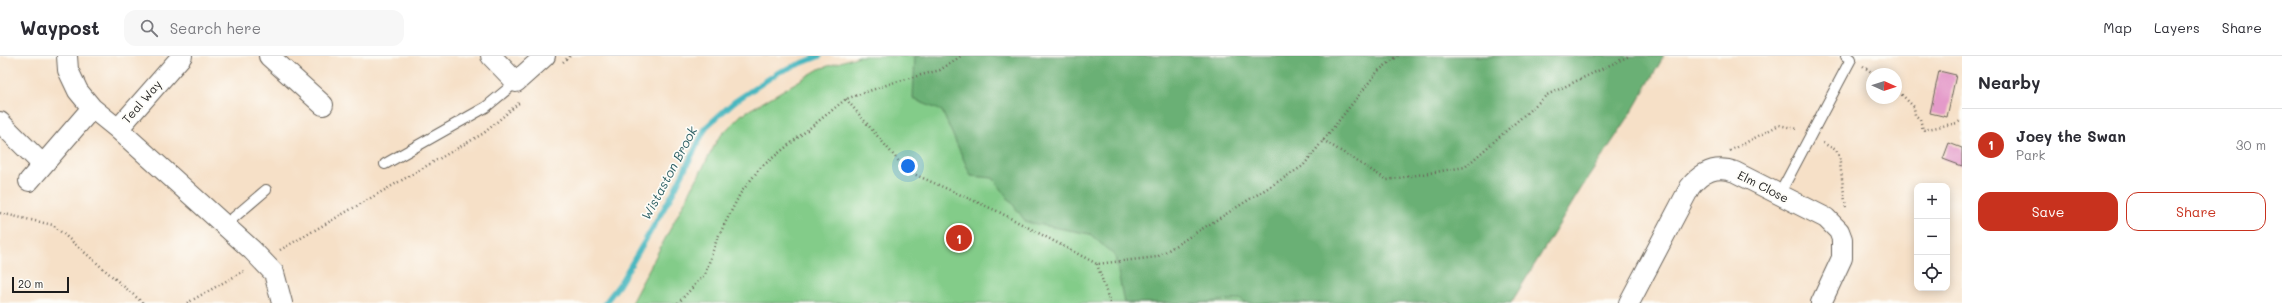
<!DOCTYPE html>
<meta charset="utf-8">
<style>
:root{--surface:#fff;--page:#f7f7f7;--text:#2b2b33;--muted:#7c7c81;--line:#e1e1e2;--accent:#c8321e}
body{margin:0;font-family:Mali,sans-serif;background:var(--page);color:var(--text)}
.controls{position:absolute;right:12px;bottom:12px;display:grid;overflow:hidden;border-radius:8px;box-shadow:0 2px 10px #0003}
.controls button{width:36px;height:36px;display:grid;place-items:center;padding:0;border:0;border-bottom:1px solid var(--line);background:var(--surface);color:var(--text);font:20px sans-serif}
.compass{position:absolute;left:1866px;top:12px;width:36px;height:36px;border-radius:50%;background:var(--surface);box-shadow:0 2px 10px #0003;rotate:93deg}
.scale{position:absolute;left:12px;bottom:10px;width:57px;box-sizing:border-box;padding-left:4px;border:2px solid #1c1c1c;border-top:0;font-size:11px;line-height:14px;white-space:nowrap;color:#1c1c1c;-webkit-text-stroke:3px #fdfcf7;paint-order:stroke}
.you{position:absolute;left:908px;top:110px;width:14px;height:14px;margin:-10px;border:3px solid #fff;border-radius:50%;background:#1a73e8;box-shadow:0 0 0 6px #1a73e833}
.badge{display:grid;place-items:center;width:26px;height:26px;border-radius:50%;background:var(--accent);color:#fff;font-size:13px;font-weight:700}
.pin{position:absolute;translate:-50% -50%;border:2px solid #fff;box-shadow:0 1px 4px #0006}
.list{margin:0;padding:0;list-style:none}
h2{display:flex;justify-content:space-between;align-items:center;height:52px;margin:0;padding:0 16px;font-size:17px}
h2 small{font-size:13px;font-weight:400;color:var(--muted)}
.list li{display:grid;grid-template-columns:26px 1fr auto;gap:12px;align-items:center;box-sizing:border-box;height:72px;padding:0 16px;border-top:1px solid var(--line)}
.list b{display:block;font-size:15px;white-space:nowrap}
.list p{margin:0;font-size:13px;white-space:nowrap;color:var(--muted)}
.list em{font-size:13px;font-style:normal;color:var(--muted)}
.actions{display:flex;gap:8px;padding:12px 16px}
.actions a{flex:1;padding:9px 0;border:1px solid var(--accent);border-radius:12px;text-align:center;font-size:14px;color:var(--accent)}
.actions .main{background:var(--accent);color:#fff}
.icon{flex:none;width:22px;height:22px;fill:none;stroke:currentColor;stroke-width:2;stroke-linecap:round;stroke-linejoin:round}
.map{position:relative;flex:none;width:1962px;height:247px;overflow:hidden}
header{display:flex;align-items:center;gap:24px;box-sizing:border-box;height:56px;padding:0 20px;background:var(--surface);border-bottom:1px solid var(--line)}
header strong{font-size:19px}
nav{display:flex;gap:22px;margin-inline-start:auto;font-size:14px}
.search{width:280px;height:36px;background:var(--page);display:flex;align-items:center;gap:10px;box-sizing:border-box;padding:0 14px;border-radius:12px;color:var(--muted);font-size:15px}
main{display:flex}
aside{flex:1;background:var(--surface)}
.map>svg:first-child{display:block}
</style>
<header>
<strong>Waypost</strong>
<div class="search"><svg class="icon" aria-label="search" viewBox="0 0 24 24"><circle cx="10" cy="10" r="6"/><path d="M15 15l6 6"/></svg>Search here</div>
<nav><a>Map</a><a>Layers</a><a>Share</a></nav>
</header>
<main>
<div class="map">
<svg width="1962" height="247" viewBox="0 0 1962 247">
<rect width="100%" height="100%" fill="#fdfcf7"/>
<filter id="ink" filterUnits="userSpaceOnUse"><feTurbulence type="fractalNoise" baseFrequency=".025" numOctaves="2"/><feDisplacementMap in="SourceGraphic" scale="8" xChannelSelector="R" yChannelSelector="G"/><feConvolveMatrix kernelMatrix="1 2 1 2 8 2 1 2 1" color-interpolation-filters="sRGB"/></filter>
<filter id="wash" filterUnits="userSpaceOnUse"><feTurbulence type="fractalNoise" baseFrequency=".012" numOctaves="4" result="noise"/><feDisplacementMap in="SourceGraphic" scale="16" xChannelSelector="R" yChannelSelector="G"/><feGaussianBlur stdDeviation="0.9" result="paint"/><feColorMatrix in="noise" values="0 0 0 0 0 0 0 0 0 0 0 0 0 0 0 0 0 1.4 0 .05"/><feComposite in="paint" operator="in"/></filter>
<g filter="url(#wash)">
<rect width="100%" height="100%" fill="#f6e0c7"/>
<path fill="#83cc89" stroke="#507452" d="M859 0H938L1309 247H631L719 81 741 59 819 13Z"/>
<path fill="#6ab075" stroke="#436648" d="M915 0H1664L1630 59 1584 128 1511 247H1247L1241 243 1199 247H1124L1115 200 1090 178 1026 166 993 122 971 120 942 55 913 43Z"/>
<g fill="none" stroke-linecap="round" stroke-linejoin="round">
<path stroke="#48b7c0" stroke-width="5.5" d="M605 247 619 229 673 137 706 71 734 46 779 16 820 0"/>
</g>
<g id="blocks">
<path fill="#e49ac9" d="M1939 15 1956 19 1947 61 1930 57Z
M1949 87 1962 92V110L1943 103Z"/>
</g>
</g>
<g filter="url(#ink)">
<use href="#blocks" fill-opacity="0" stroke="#686158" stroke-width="1"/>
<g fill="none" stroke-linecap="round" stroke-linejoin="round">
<g stroke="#686158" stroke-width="12">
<path id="service" d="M385 108 486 51 516 26
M1779 139 1851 3 1846 0
M225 169 266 134"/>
</g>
<g stroke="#686158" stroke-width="22">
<path id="minor" d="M67 0 68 14 78 35 92 52 118 73 252 194 274 217 282 247
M269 0 323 49
M491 0 516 26 545 0
M0 66 43 109
M118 73 182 0
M29 125 92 52
M1629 247 1690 131C1702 116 1716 109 1735 116L1826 162 1839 175 1842 183V202L1821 247"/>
</g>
<path stroke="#686158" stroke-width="2.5" stroke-dasharray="1 3" stroke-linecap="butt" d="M563 6 570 0
M1863 10 1874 18
M1896 33 1914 51 1915 59 1920 63 1923 74 1957 67 1962 64
M846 43 907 115 997 155 1097 208 1157 201 1303 110 1378 15 1398 0
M1323 84 1387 124 1465 111 1547 39 1629 0
M1823 87 1836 94 1839 100 1846 153
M1730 95 1779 69 1797 73
M0 157 53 169 143 247
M280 194 484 77 520 46
M1097 208 1110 247
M187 247 244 215
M678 247 705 218 717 183 740 138 760 112 846 43 895 26 940 14 961 0"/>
<use href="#service" stroke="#fff" stroke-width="10"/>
<use href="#minor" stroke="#fff" stroke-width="20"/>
</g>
</g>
<g text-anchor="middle" stroke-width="3.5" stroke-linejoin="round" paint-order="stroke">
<g font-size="12" fill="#1c1c1c" stroke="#fdfcf7">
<text transform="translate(142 46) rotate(-49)" y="4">Teal Way</text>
<text transform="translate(1763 131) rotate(27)" y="4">Elm Close</text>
</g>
<g font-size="13" font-style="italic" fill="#306266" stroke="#fdfcf7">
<text transform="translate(669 117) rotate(-62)" y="5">Wistaston Brook</text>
</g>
</g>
</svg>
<div class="controls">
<button>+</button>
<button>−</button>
<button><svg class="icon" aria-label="locate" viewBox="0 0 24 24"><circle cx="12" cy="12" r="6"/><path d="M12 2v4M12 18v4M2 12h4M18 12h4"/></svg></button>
</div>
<svg class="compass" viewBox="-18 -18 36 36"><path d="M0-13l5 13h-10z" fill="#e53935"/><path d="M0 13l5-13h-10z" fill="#7c7c81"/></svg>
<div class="scale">20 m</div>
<div class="you"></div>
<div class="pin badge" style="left:959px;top:182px">1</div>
</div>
<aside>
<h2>Nearby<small></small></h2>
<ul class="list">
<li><span class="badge">1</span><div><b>Joey the Swan</b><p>Park</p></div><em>30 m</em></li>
</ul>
<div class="actions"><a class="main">Save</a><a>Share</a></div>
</aside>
</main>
